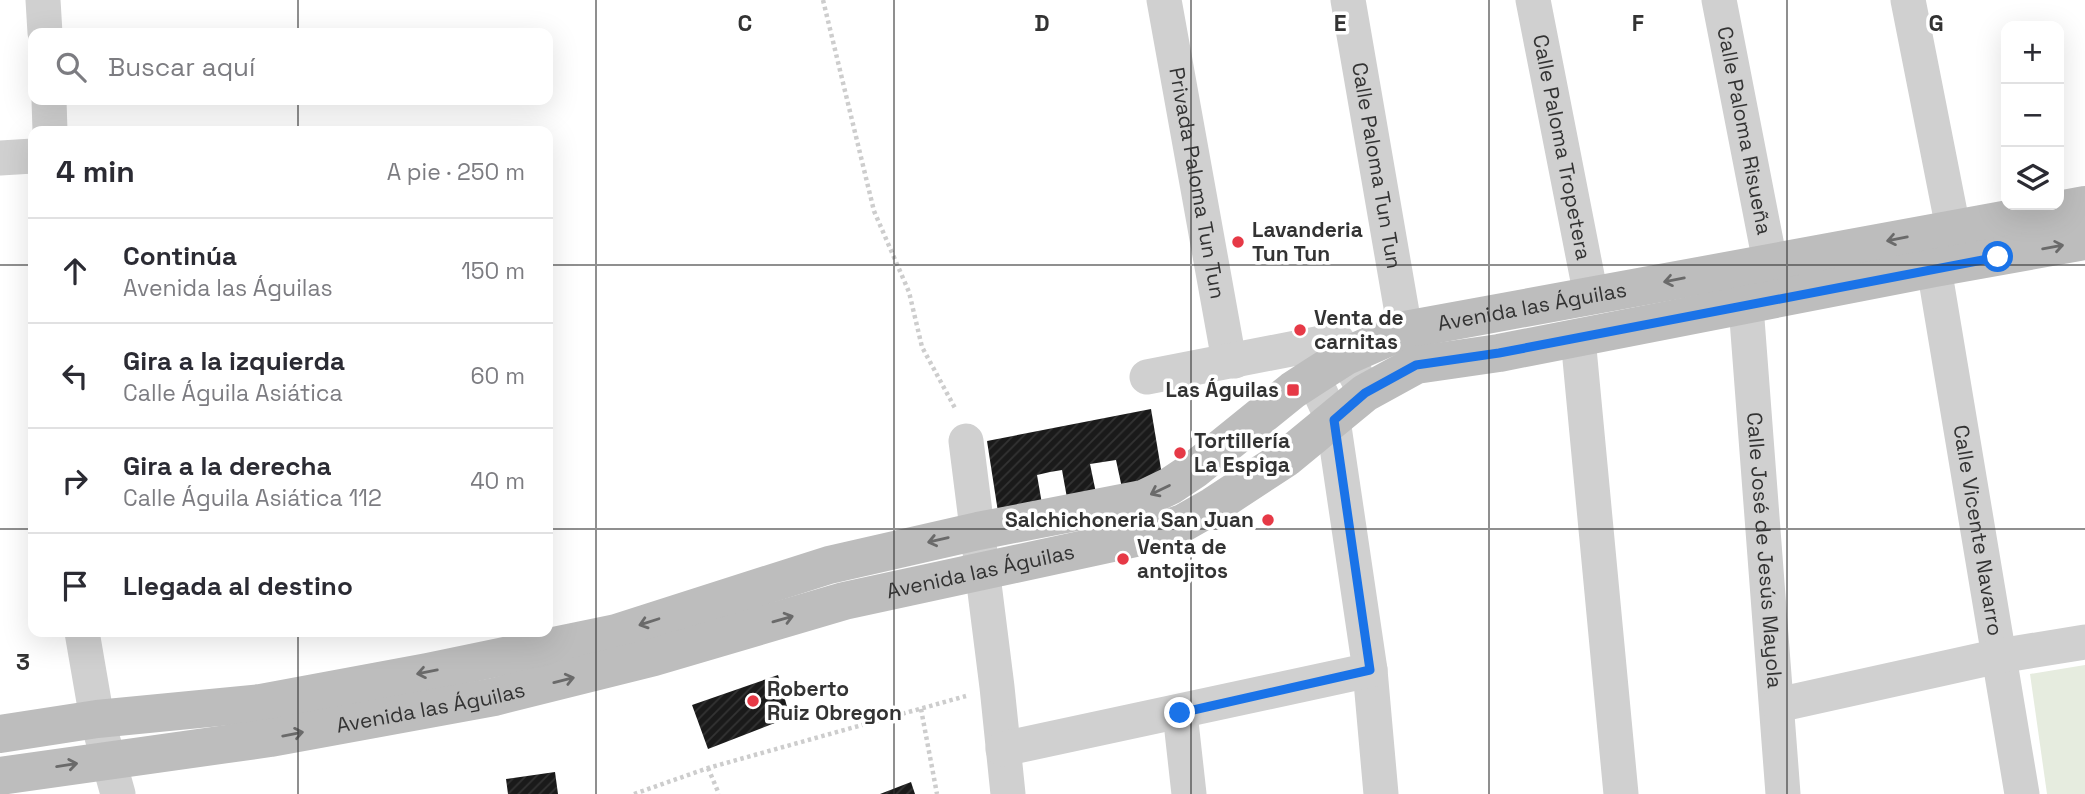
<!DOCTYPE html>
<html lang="es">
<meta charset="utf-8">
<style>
:root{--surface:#fff;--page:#f2f2f3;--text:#2b2b33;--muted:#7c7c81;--line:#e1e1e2}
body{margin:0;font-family:"Space Grotesk",sans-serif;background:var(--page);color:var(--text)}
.controls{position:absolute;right:21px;top:21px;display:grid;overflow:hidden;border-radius:14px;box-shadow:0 7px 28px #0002}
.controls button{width:63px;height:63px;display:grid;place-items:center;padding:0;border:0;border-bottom:2px solid var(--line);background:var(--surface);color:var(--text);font:35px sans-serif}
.stop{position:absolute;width:21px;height:21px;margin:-16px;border:5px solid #1a73e8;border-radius:50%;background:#fff}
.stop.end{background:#1a73e8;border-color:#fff;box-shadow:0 2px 7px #0008}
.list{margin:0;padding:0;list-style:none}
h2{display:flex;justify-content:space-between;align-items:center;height:91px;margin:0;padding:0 28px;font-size:30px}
h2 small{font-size:23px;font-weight:400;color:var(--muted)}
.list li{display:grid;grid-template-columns:46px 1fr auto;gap:21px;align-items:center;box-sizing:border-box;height:105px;padding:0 28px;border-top:2px solid var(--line)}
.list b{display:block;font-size:26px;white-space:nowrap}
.list p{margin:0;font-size:23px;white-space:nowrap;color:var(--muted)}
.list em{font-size:23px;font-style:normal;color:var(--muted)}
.icon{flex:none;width:38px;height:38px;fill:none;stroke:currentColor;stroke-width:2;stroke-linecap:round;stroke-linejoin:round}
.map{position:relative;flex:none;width:2085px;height:794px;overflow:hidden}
.search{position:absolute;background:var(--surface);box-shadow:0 7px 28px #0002;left:28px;top:28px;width:525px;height:77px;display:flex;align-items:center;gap:18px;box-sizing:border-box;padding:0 24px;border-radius:14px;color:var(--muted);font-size:26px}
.panel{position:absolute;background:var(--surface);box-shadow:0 7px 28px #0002;left:28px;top:126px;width:525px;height:511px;border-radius:14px}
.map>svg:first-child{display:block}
</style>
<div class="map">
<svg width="2085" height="794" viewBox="0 0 2085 794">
<defs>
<pattern id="building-hatch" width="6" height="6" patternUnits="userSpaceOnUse" patternTransform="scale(1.75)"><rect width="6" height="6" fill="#1a1a1a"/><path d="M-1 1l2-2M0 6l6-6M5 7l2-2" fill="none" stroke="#333"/></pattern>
</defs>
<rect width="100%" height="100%" fill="#fff"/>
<path fill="#e6ecdf" d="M2085 665V794H2047L2030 674Z"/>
<path fill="url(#building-hatch)" d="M1151 409 1162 475 1122 488 1116 460 1090 464 1096 493 1067 498 1062 470 1050 472 1037 475 1042 504 998 512 987 441Z
M778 675 790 717 708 749 692 705Z
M555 772 558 794H508L506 779Z
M911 782 915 794H880Z"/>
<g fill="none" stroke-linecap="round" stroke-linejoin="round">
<path stroke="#cdcdcd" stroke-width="4.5" stroke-dasharray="3.5 3.5" stroke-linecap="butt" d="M823 0 874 211 909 292 922 347 956 410
M921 709 937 794
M708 768 719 794
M634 794 708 768 966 696"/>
<g stroke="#d0d0d0" stroke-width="35">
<path d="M43 0 45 33"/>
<path id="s1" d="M1164 0 1228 355 1235 361"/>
<path id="s2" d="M1348 0 1405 330"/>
<path id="s3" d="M1533 0 1591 296"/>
<path id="s4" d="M1719 0 1770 262"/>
<path d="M1908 0 1953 228"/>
<path d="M49 100 50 131"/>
<path d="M0 158 33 156"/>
<path id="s5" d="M1934 268 2022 794"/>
<path id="s6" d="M1746 306 1783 794"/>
<path d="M1578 338 1621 794"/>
<path d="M1147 377 1337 340 1358 379"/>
<path d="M1313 377 1333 420 1370 670 1381 794"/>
<path d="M966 441 997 687 1008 794"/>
<path d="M82 632 97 719 118 794"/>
<path d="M1778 705 1999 656 2085 642"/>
<path d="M1180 713 1189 794"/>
<path d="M1003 749 1370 670"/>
</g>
<g stroke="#bdbdbd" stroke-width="38">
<path id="s7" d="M0 734 97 719 261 703 428 672 616 633 829 565 978 531 1143 499 1170 486 1194 470 1293 390 1313 377 1346 356 1405 330 2085 205"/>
<path id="s8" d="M0 776 270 738 494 697 654 657 844 601 1145 536 1183 523 1213 506 1286 458 1365 393 1416 365 1499 353 1934 268 2085 241"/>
</g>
</g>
<defs><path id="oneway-shaft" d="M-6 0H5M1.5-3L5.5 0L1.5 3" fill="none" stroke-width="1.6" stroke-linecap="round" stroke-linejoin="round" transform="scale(1.75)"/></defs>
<g stroke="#6a6a6a">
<use href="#oneway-shaft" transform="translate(1897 239) rotate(169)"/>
<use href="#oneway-shaft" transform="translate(2053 247) rotate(-10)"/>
<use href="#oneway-shaft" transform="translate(1674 280) rotate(169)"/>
<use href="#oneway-shaft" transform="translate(1160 490) rotate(154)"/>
<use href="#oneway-shaft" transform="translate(938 540) rotate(167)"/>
<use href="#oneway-shaft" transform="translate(783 619) rotate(-16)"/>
<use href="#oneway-shaft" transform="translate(649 622) rotate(162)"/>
<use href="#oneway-shaft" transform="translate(427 672) rotate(169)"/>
<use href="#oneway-shaft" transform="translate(564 680) rotate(-14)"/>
<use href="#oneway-shaft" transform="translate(293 734) rotate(-11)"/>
<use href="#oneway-shaft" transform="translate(67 765) rotate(-9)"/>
</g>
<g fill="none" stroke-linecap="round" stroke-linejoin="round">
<path stroke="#1a73e8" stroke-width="9" d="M1180 713 1370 670 1334 420 1365 393 1416 365 1499 353 1998 257"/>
</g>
<path fill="none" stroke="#333" stroke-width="2" stroke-opacity="0.55" d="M298 0V33M596 0V794M894 0V794M1191 0V794M1489 0V794M1787 0V794M298 100V131M0 265H33M548 265H2085M0 529H33M548 529H2085M298 632V794"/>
<g fill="#e63946" stroke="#fff" stroke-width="2.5">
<circle cx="1238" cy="242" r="7"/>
<circle cx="1300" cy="330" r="7"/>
<rect x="1286" y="383" width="14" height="14" rx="3.5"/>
<circle cx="1180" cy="453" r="7"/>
<circle cx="1268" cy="520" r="7"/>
<circle cx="1123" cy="559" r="7"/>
<circle cx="753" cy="701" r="7"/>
</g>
<g text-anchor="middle" stroke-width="7" stroke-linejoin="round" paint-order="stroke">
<g font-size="21" fill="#333" stroke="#fff">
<text dy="7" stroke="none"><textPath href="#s4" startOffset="133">Calle Paloma Risueña</textPath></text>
<text dy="7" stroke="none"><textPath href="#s3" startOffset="150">Calle Paloma Tropetera</textPath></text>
<text dy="7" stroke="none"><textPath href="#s2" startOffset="168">Calle Paloma Tun Tun</textPath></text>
<text dy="7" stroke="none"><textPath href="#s1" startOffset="186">Privada Paloma Tun Tun</textPath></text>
<text dy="7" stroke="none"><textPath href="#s7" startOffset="1612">Avenida las Águilas</textPath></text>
<text dy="7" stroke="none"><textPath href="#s5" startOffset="266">Calle Vicente Navarro</textPath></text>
<text dy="7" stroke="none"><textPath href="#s6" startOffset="245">Calle José de Jesús Mayola</textPath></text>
<text dy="7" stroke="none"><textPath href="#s8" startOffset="1003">Avenida las Águilas</textPath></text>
<text dy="7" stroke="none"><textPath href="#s8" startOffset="436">Avenida las Águilas</textPath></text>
</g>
<g font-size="21" font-weight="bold" fill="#333" stroke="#fff" text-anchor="start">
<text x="1252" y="237">Lavanderia<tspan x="1252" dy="24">Tun Tun</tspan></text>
<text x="1314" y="325">Venta de<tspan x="1314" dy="24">carnitas</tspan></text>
<text x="1279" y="397" text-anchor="end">Las Águilas</text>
<text x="1194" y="448">Tortillería<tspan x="1194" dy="24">La Espiga</tspan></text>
<text x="1254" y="527" text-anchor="end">Salchichoneria San Juan</text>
<text x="1137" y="554">Venta de<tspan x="1137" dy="24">antojitos</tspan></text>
<text x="767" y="696">Roberto<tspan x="767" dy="24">Ruiz Obregon</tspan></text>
</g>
</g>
<g font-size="23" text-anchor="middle" font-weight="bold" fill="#333" stroke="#fff" stroke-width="7" stroke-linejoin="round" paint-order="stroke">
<text x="745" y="31">C</text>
<text x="1042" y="31">D</text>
<text x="1340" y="31">E</text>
<text x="1638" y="31">F</text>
<text x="1936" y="31">G</text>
<text x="23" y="670">3</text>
</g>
</svg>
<div class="controls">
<button>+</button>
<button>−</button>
<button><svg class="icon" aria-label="layers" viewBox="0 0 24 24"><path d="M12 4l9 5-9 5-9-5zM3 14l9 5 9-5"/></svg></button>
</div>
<div class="stop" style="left:1998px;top:257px"></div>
<div class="stop end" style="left:1180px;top:713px"></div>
<div class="search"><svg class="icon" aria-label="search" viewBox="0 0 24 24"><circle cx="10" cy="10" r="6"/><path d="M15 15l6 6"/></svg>Buscar aquí</div>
<section class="panel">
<h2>4 min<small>A pie · 250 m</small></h2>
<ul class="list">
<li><svg class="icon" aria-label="ahead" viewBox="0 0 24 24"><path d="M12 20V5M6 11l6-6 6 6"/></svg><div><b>Continúa</b><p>Avenida las Águilas</p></div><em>150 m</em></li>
<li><svg class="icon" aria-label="left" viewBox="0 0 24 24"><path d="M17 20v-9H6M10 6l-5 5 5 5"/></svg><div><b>Gira a la izquierda</b><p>Calle Águila Asiática</p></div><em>60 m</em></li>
<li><svg class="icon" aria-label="right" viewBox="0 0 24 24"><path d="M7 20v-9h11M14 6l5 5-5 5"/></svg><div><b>Gira a la derecha</b><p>Calle Águila Asiática 112</p></div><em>40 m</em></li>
<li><svg class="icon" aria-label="arrive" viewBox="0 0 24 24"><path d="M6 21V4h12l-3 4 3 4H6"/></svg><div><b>Llegada al destino</b></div></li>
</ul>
</section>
</div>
